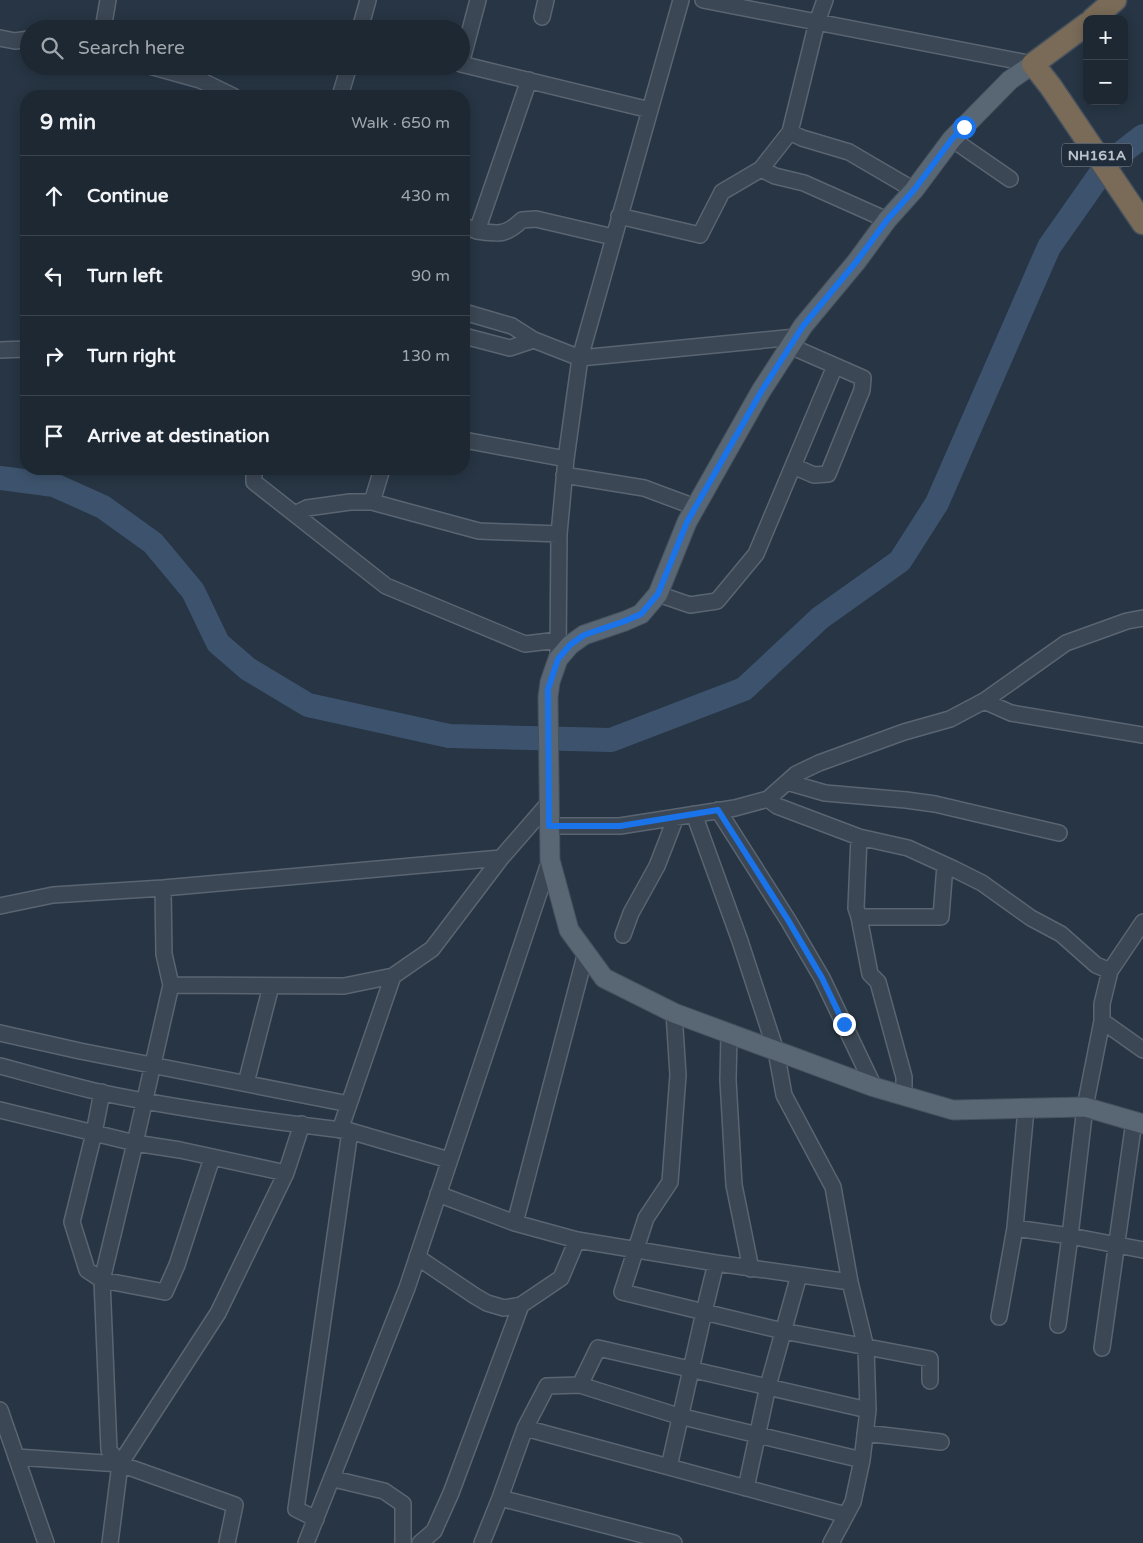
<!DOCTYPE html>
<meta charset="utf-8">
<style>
:root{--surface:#1d2833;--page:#2a343f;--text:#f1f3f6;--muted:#a0a6ac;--line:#3b444e}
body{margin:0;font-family:"Varela Round",sans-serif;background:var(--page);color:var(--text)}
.controls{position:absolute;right:15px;top:15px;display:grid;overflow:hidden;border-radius:10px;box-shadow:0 2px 12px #0003}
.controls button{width:45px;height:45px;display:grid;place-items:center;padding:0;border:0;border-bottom:1px solid var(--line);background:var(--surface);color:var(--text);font:25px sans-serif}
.stop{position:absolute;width:15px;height:15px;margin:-11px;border:4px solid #1a73e8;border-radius:50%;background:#fff}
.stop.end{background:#1a73e8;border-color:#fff;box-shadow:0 1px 5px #0008}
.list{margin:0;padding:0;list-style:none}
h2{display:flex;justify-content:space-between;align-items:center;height:65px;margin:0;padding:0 20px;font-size:21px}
h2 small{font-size:16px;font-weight:400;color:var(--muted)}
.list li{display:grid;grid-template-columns:32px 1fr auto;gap:15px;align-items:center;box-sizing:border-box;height:80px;padding:0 20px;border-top:1px solid var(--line)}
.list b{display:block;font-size:19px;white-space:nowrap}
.list em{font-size:16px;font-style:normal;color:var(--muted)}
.icon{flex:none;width:28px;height:28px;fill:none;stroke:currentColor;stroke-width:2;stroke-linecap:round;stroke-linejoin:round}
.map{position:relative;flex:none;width:1143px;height:1543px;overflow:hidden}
.search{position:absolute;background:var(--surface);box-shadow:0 2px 12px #0003;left:20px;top:20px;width:450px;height:55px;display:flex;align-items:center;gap:12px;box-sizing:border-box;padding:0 18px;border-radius:28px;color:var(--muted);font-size:19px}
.panel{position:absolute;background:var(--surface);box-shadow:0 2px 12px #0003;left:20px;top:90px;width:450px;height:385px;border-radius:20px}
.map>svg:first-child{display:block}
</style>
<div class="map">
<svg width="1143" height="1543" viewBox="0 0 1143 1543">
<rect width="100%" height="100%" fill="#273544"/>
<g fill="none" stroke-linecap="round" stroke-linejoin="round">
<path stroke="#3d536d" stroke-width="24" d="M0 478 54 485 103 507 153 543 193 591 218 643 248 669 308 705 449 736 611 740 744 689 820 618 900 561 937 503 1049 247 1108 163 1143 136"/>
<g stroke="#5a6571" stroke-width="18">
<path id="minor" d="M703 0 1033 64
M542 17 546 0
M103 29 108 0
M360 29 368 0
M0 38 15 41 29 39
M461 64 650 110
M461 64 478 0
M150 66 200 80 233 96
M340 96 349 66
M790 132 802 138 849 152 914 190
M952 139 1010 179
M761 169 775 176 804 183 887 220
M619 216 700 235 722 192 761 169 790 132 817 22 825 0
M464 226 477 231 529 80
M477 231C499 234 505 236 522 220L536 219 613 237
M464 312 512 326 534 340 580 358 796 337
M464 336 510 348 534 340
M790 346 863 378 862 390 828 474 814 475 793 466
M0 350 26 349
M464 440 566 459
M254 469V482L386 586 525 644 558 640
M564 475 644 488 695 507
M372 502 382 469
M295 514 307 508 350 502H372L479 531 559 534
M658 594 690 605 717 601 756 554 835 366
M558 659 559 534 566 459 580 358 681 0
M984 701 1011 713 1143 735
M787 782 825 793 906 800 935 804 1059 833
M768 799 777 806 859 837 908 848 954 869 982 883 1031 918 1061 934 1096 965 1110 971
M718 810 788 920 822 978 874 1087
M549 826H620L735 808 768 799 796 774 819 763 904 732 950 719 984 701 1066 643 1127 621 1143 618
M859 837 856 908 859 917 870 974 878 982 904 1077V1095
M163 888 164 954 171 985 135 1143 102 1280 109 1450 120 1464 235 1505 227 1543
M0 906 53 895 163 888 501 858
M859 917H941L945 865
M623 935 631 913 657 866 676 817
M171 985 344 986 393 976 432 949 501 858 548 804
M674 1013 678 1075 670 1182 646 1218 622 1292 704 1312 716 1263
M1102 1021 1143 1050
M0 1033 80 1051 349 1104
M729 1034 728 1080 734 1185 751 1269
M0 1066C34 1075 68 1085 103 1093 185 1110 267 1121 350 1131
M246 1083 271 986
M102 1092 94 1133 72 1222 87 1270 102 1280 165 1292 177 1265 212 1158
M0 1110 135 1143 180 1150 286 1173
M340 1130 393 976
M438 1194 515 1223 577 1240 716 1263 850 1282 833 1187 784 1095 776 1051 740 941 694 814
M515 1223 586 952
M1015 1228 1070 1236 1143 1250
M417 1257 475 1296 487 1303 504 1308 521 1305 561 1278 577 1240
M999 1317 1015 1228 1026 1109
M1058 1325 1070 1236 1085 1107 1102 1021V1004L1110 971 1143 922
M1102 1348 1134 1121
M580 1385 598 1348 868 1410
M0 1410 46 1543
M525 1428 846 1515
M865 1433 941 1442
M16 1457 120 1464
M669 1467 704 1312 783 1331 930 1359V1381
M334 1475 338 1480 384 1491 403 1504V1543
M746 1488 768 1386 799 1275
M500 1498 674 1543
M316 1519 296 1509 350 1131 449 1160
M110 1543 120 1464 218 1313 286 1173 302 1124
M306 1543 407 1288 550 860
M420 1543 434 1531 451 1493 521 1305
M482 1543 500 1498 525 1428 547 1386 580 1385 675 1415 862 1460
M831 1543 853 1502 862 1460 868 1410 866 1348 850 1282"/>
</g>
<g stroke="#45505d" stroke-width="21">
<path id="major" d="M1033 64 1010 80 952 139 914 190 887 220 857 261 803 326 761 391 687 522 658 594 641 614 625 621 584 635 570 645 558 659 550 682 548 697 550 860 569 930 604 978 674 1013 874 1087 953 1110 1085 1107 1143 1124"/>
</g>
<g stroke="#46525e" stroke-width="25">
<path id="highway" d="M1093 19 1115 0
M1087 24 1033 64 1051 87 1143 223"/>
</g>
<use href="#minor" stroke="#3b4754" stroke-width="15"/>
<use href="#major" stroke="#596673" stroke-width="19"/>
<use href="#highway" stroke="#7a6b58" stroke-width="22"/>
</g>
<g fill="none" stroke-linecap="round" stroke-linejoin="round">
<path stroke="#1a73e8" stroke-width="6" d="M844 1024 822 978 788 920 718 810 620 826H549L548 689 558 659 570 645 584 635 625 621 641 614 658 594 687 522 761 392 803 326 857 261 887 220 914 190 952 139 964 127"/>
</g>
<g text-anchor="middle" stroke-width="4" stroke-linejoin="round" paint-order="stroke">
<rect fill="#202c39" stroke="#8b95a1" stroke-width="1" x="1062" y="143.5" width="70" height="23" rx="4"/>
<g font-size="14" font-weight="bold" fill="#b9c2cd">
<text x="1097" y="160">NH161A</text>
</g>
</g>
</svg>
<div class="controls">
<button>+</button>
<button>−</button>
</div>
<div class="stop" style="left:964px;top:127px"></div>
<div class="stop end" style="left:844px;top:1024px"></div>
<div class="search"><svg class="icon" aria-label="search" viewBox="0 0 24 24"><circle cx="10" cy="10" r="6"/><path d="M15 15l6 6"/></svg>Search here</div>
<section class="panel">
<h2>9 min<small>Walk · 650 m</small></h2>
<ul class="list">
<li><svg class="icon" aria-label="ahead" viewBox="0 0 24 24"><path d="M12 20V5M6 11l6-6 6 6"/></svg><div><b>Continue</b></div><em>430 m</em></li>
<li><svg class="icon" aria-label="left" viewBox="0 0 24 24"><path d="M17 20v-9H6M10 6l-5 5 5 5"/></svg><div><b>Turn left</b></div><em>90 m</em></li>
<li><svg class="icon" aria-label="right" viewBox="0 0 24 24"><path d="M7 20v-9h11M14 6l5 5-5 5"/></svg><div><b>Turn right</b></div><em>130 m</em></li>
<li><svg class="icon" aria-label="arrive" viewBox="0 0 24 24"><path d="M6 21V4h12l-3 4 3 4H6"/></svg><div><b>Arrive at destination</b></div></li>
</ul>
</section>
</div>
